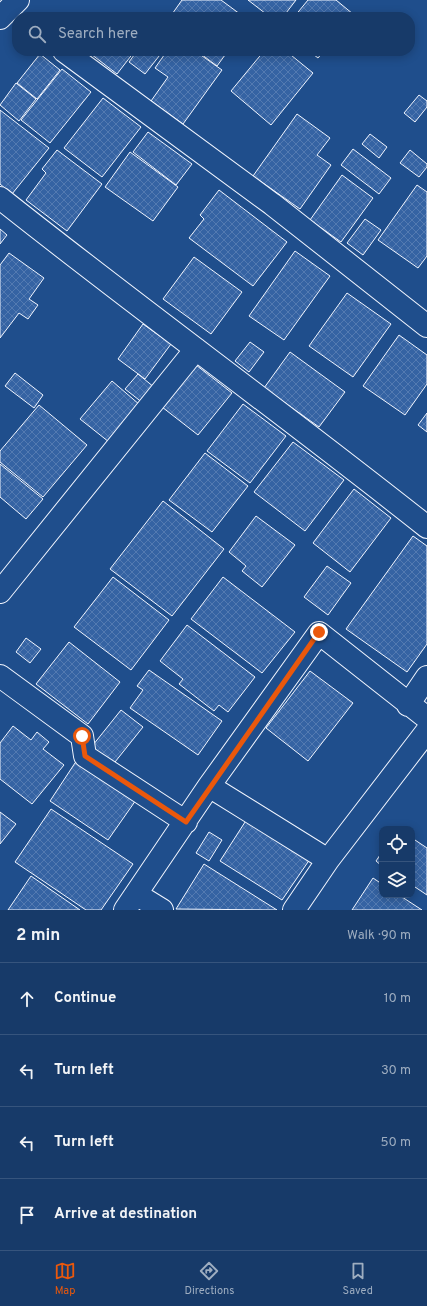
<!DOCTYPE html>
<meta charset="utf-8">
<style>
:root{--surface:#173a69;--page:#20416f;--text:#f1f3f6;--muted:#9eadc0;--line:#36547d;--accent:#ea580c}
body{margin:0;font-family:Overpass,sans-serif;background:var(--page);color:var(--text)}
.controls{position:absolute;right:12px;bottom:12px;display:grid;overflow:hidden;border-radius:8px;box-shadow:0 2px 10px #0003}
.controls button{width:36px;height:36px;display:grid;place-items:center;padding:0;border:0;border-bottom:1px solid var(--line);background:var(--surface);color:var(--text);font:20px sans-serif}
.stop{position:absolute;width:12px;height:12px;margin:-9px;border:3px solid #ea580c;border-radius:50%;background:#fff}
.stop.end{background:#ea580c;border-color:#fff;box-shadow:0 1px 4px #0008}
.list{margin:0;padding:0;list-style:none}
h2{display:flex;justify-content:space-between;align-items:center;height:52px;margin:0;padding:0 16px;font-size:17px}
h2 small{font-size:13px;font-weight:400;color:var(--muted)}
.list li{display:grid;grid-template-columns:26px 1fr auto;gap:12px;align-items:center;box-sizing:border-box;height:72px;padding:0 16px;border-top:1px solid var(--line)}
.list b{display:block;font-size:15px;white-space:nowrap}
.list em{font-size:13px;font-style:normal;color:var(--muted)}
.icon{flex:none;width:22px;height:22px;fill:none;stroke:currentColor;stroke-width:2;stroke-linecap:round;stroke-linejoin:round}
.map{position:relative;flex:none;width:427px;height:910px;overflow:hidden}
.search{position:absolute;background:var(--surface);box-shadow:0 2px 10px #0003;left:12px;right:12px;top:12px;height:44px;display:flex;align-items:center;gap:10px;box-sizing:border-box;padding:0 14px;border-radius:16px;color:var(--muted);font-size:15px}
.sheet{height:340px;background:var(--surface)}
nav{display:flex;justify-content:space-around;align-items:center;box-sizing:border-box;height:56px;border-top:1px solid var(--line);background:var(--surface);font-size:11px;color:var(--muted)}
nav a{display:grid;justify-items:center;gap:2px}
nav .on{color:var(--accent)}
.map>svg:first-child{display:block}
</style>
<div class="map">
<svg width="427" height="910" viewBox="0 0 427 910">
<defs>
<pattern id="building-cross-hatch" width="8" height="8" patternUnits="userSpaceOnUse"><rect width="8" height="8" fill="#3563a3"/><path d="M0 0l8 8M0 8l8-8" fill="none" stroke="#537ab1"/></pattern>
</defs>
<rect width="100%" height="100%" fill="#1f4e8c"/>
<path fill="url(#building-cross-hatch)" stroke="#f2f6ff" d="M182 0H221L244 17H170Z
M248 0H296L283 17H270Z
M308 0H336L353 14 351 17H294Z
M87 51H133L134 52 117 74Z
M137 51H163L145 74 129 62Z
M167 51H195L222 70 183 124 151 101 168 77 155 68Z
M197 51H228L217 66Z
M264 51H286L313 73 271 125 231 91Z
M309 51H324L318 58Z
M40 54 60 70 37 99 17 83Z
M62 69 91 92 50 143 21 120Z
M16 83 36 99 19 121 0 105Z
M419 95 427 101V107L415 122 404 113Z
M103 98 141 127 102 177 64 148Z
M0 110 49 148 12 194 0 184Z
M297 114 330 138 317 155 331 165 300 209 253 176Z
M148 132 192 164 176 185 133 152Z
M370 134 387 147 379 158 362 144Z
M353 149 391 178 379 194 341 165Z
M57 150 102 184 67 231 26 200 46 173 42 169Z
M410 150 427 164V167L419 177 400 163Z
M130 152 178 187 153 221 105 187Z
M342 175 373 198 341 242 310 220Z
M417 185 427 192V256L418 268 378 240Z
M219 190 287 242 253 286 189 238 204 219 200 215Z
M365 219 381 230 363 255 347 243Z
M0 229 7 235 0 244Z
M295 251 330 276 284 340 249 316Z
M9 253 44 278 29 299 38 305 28 319 19 313 0 338V265Z
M194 257 242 292 211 334 163 299Z
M347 293 391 324 353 377 309 346Z
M143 324 171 344 145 379 118 359Z
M399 335 427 355V384L405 415 363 386Z
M250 342 264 352 249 372 235 361Z
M290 352 345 392 319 427 264 388Z
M196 365 232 393 198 435 162 407Z
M15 373 43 395 34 408 5 386Z
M138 374 160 392 148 407 125 389Z
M112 381 140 405 109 442 80 419Z
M243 404 286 436 250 483 207 451Z
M39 405 87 445 43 497 0 462V451Z
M427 413V432L418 425Z
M293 442 344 480 305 531 254 492Z
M205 453 248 486 212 532 169 500Z
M0 464 43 499 26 519 0 497Z
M354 489 391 518 350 572 313 543Z
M163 501 224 549 172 616 110 569Z
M256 516 295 545 262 587 242 571 246 566 229 552Z
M413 536 427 546V644L407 672 346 629Z
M327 566 351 583 328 615 304 597Z
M113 577 169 620 131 670 74 627Z
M223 577 295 632 262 673 191 619Z
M187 625 255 677 228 712 219 705 214 711 179 684 183 679 160 661Z
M26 638 41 649 30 663 16 652Z
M69 642 120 682 88 724 36 684Z
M149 670 222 721 198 755 130 708 143 690 137 686Z
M310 671 353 703 308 761 266 728Z
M121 710 143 727 111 767 89 750Z
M13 726 31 740 37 732 49 742 43 749 64 765 32 804 0 779V743Z
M77 760 136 800 108 840 50 801Z
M51 809 133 864 101 910H86L15 862Z
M0 812 16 824 0 844Z
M247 819 310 859 282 900 220 861Z
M209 832 222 840 209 861 196 853Z
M412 838 427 848V895L412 885Z
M382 852V866L376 861Z
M204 864 277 910 176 909Z
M31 876 80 910H8Z
M373 878 382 884V895H399L422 910H352Z"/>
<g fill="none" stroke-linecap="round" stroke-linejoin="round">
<g stroke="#f2f6ff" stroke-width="24">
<path id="minor" d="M0 18 18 0
M64 51 272 204 427 326
M0 198C141 310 286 415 427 527
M0 592 196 349
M0 676 82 736 85 756 186 822
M408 705 427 677
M209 786 328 860
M136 894 162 910
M125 910 209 786 319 633 427 718
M294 910 328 860 427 731"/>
</g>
<use href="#minor" stroke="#1f4e8c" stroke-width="22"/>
</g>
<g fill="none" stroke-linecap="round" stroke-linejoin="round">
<path stroke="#ea580c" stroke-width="5" d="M82 736 85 756 186 822 319 632"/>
</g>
</svg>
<div class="controls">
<button><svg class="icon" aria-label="locate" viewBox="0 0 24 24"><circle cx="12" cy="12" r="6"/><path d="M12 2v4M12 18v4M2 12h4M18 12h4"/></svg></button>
<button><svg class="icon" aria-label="layers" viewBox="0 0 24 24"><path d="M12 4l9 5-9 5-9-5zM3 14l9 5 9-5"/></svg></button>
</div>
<div class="stop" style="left:82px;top:736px"></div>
<div class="stop end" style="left:319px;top:632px"></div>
<div class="search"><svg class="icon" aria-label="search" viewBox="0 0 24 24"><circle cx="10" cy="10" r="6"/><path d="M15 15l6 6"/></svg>Search here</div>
</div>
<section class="sheet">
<h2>2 min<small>Walk · 90 m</small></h2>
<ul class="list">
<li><svg class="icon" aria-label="ahead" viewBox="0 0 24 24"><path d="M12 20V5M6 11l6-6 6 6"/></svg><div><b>Continue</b></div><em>10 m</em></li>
<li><svg class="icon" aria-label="left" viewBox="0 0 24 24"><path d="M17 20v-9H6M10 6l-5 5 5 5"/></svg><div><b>Turn left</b></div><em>30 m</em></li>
<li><svg class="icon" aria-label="left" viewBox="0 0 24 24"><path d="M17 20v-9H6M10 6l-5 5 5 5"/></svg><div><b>Turn left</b></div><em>50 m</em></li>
<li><svg class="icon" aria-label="arrive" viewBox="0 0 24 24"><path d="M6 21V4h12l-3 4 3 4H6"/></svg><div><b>Arrive at destination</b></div></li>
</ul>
</section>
<nav>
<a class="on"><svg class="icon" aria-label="map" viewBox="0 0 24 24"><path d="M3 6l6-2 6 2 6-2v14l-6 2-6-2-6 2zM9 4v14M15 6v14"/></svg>Map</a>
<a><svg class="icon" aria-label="directions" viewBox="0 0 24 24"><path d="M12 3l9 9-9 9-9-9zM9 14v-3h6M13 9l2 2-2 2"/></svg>Directions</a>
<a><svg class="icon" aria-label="saved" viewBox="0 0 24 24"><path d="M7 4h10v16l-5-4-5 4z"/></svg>Saved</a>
</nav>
